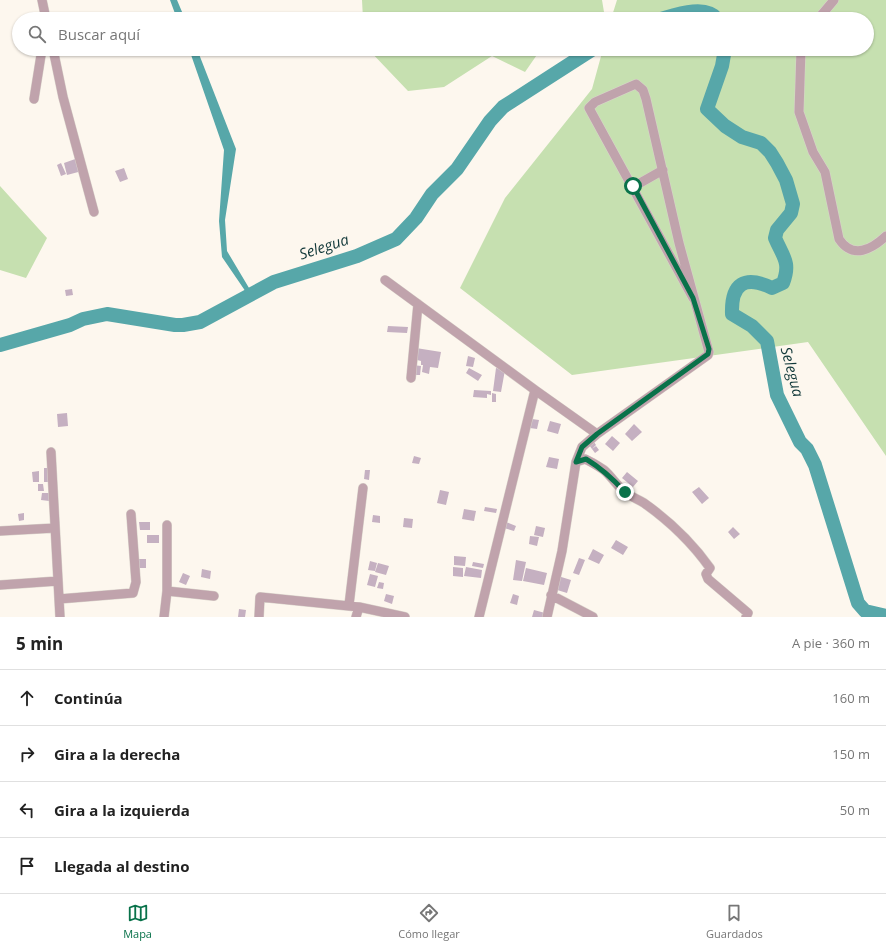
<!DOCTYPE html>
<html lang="es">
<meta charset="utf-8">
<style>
:root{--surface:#fff;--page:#f6f6f6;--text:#222;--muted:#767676;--line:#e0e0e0;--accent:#09724a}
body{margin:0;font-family:"Open Sans",sans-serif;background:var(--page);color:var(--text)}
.stop{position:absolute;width:12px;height:12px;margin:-9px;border:3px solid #09724a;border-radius:50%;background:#fff}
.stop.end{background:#09724a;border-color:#fff;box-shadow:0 1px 4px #0008}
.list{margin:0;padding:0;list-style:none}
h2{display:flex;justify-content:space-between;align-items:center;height:52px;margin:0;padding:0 16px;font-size:17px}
h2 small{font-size:13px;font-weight:400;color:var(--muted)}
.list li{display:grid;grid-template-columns:26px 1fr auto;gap:12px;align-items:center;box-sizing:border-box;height:56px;padding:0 16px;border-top:1px solid var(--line)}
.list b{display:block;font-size:15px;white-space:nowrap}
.list em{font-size:13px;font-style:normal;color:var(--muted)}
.icon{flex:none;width:22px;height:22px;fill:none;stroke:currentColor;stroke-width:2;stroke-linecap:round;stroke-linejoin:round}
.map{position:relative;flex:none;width:886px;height:617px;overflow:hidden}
.search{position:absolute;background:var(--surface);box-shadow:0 1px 3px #0004;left:12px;right:12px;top:12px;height:44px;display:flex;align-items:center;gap:10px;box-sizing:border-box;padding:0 14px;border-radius:22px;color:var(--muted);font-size:15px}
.sheet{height:276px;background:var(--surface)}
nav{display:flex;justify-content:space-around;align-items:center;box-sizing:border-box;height:56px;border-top:1px solid var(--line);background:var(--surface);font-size:11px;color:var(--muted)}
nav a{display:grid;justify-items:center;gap:2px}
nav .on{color:var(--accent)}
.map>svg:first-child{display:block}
</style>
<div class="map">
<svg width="886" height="617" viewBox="0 0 886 617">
<rect width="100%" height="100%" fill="#fdf7ee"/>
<path fill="#c6e0b0" d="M362 0H602L605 18 363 19Z
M617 0H886V456L808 342 572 375 460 288 505 198 592 89 603 49H867V19H611Z
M368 49H541L525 72 492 56 444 87 408 91Z
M0 186 47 238 26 278 0 270Z"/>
<path fill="#57a7a9" d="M170 0H177L185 19H177Z
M189 49H197L236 149 225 220 227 251 252 293 248 295 222 257 219 221 224 150Z"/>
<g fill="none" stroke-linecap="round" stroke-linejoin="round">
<path stroke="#57a7a9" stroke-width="14" d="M661 19C675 15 706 4 717 19
M725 49 722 66 707 109 725 126 742 137 761 143 770 152 777 163 786 180 793 204 791 213 777 230 775 238C783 257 791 262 783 283L772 288C745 275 731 283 732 314L752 326 767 341 777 395 800 442 807 449 815 465 858 603 865 611 886 616
M0 345 70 325 83 319 107 314 175 325H183L200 322 274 282 357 256 396 239 416 218 432 194 457 169 490 121 503 107 593 49"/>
</g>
<path fill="#c5b0c1" d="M78 158 82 171 67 175 64 163Z
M61 163 66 174 61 176 57 165Z
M124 168 128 179 120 182 115 171Z
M72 289 73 295 66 296 65 290Z
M388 326 408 327 407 333 387 332Z
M416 348 441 352 438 368 430 367 429 374 422 372 423 365H421V361L417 360Z
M468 356 475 358 473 367 466 366Z
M413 365 421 366 420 375H412Z
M469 368 482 375 478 381 466 373Z
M496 368 505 370 501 392 493 391Z
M474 390 491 391V395L487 394V398L473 397Z
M492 393 496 394V402H492Z
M67 413 68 426 58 427 57 414Z
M532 419 539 420 537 429 530 428Z
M550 421 561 424 558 434 547 431Z
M634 424 642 432 632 441 625 434Z
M612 436 620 443 613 451 605 444Z
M594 442 596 445 592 449 589 445Z
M596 446 599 450 595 453 592 449Z
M414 456 421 458 419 464 412 463Z
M549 457 559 459 557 469 546 467Z
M44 468H51V482H44Z
M365 470H370L369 480 364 479Z
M39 471V482H33L32 472Z
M627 472 638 481 633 487 622 478Z
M38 484H43L44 491H38Z
M699 487 709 498 702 504 692 492Z
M440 490 449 492 446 505 437 503Z
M42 493H49V501L41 500Z
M485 507 497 509 496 513 484 511Z
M464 509 476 511 474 521 462 519Z
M24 513V520L19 521 18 514Z
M373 515 380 516V523L372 522Z
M404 518 413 519 412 528 403 527Z
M139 522H150V530H140Z
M506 522 516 526 514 531 504 528Z
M536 526 545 528 543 537 534 535Z
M733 527 740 534 734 539 728 532Z
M147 535H159V543H147Z
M530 536 539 537 537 546 529 544Z
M616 540 628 547 623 555 611 548Z
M593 549 604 555 599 564 588 559Z
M454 556 466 557 465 566 454 565Z
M579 558 585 560 579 575 573 573Z
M137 559H146V568H137Z
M516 560 526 562 522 581 513 580Z
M370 561 377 563 375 571 368 570Z
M473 562 484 564 483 568 472 566Z
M378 563 389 566 386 575 375 572Z
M453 567 463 568V577L453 576Z
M466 567 482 570 481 578 464 576Z
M526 568 547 573 544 585 523 581Z
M202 569 211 571 210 579 201 577Z
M183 573 190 576 186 585 179 582Z
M370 574 378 576 375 587 367 585Z
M558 576 571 580 567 593 554 589Z
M379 582 384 583 383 589 377 588Z
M386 594 394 596 392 604 384 601Z
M513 594 519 596 517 605 510 603Z
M239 609 246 610 245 617H238Z
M534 610 545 613 544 617H532Z"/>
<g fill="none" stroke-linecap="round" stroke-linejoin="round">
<g stroke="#d9d3cb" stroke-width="10">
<path id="minor" d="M42 0 46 19
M818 19 834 0
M53 49 63 97 94 212
M801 49 799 112 813 152 825 172 839 239C853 260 872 249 886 236
M34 99 42 49
M633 187 663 170
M385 280 535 390 479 617
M411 378 418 304
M535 390 597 434 708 355 709 352 679 243 646 99 643 90 636 84 595 102 589 108 693 298
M51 452 60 617
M576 462 585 459C592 462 598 466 604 470 612 477 617 486 625 492 631 497 638 499 644 503 668 520 693 544 710 568L706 574 708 579 748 613 746 617
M0 531 55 528
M0 585 58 581
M167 591 214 596
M551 595 593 617
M59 599 133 593 136 582 131 514
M349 605 363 488
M164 617 167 591V525
M259 617 260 597 359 607 405 617
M356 617 359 607
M547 617 562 551 576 462 582 447 597 434"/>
</g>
<use href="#minor" stroke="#c0a3ac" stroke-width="9"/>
</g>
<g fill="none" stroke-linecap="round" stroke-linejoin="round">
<path stroke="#09724a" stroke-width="5" d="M625 492C613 479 601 468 586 459L576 462 582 447 597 434 708 354 709 349 693 298 633 186"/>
</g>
<g text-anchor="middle" stroke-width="3.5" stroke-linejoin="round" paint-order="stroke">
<g font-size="15" font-style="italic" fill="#113839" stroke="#fdf7ee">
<text transform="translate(324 247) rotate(-18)" y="5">Selegua</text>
<text transform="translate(792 372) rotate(75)" y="5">Selegua</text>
</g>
</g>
</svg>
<div class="stop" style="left:633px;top:186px"></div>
<div class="stop end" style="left:625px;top:492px"></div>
<div class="search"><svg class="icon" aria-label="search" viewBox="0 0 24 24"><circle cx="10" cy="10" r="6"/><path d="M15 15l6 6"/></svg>Buscar aquí</div>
</div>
<section class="sheet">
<h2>5 min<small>A pie · 360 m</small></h2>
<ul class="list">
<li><svg class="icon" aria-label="ahead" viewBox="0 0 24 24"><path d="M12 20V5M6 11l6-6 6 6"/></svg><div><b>Continúa</b></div><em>160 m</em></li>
<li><svg class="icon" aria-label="right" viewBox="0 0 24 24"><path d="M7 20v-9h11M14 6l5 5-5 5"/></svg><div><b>Gira a la derecha</b></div><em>150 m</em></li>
<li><svg class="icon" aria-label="left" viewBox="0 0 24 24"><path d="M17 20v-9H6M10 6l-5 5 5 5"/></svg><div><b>Gira a la izquierda</b></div><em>50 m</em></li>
<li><svg class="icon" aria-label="arrive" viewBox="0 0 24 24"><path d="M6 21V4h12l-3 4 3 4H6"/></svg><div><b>Llegada al destino</b></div></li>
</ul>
</section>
<nav>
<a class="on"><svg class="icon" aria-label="map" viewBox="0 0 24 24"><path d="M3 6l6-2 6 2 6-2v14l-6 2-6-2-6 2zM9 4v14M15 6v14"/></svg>Mapa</a>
<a><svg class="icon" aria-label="directions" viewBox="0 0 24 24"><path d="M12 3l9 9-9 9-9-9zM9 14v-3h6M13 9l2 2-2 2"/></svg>Cómo llegar</a>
<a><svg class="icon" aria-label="saved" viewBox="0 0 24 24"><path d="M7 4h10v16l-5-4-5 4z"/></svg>Guardados</a>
</nav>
